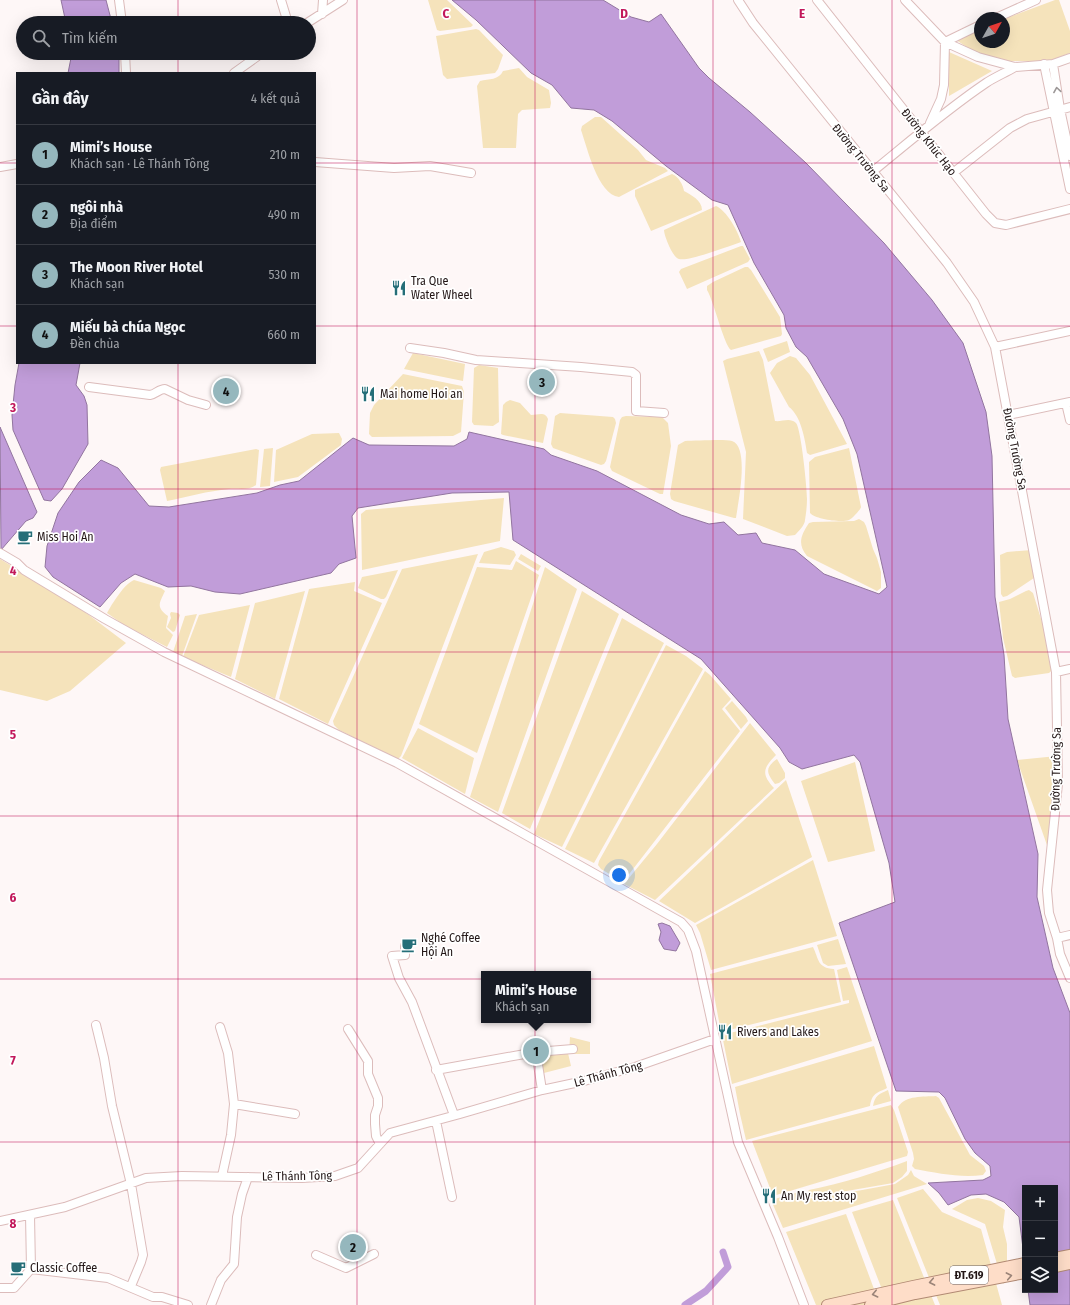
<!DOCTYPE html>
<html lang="vi">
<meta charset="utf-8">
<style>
:root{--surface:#171b24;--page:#242831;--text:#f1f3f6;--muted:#9ea1a6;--line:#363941;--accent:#95b7bd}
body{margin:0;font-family:"Fira Sans Condensed",sans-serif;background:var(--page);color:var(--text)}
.controls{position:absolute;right:12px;bottom:12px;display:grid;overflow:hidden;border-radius:0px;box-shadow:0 4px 16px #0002}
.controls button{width:36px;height:36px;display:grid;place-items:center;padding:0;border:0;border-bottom:1px solid var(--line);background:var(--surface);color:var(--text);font:20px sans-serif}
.compass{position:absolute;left:974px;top:12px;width:36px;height:36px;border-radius:50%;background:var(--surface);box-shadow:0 4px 16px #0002;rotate:50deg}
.you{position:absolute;left:619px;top:875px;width:14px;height:14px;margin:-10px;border:3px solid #fff;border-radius:50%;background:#1a73e8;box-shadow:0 0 0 6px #1a73e833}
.badge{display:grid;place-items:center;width:26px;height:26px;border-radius:50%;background:var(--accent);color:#111;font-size:13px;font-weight:700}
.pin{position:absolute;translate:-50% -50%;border:2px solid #fff;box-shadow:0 1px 4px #0006}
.popup{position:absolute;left:481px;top:971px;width:110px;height:52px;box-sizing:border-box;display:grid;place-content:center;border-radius:0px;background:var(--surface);filter:drop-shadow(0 1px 3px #0005);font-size:13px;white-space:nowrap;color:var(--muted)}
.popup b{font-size:15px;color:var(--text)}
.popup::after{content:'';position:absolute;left:50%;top:100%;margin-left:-8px;border:8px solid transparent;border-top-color:var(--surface)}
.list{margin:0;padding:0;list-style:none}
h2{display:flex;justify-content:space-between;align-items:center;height:52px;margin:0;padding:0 16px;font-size:17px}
h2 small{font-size:13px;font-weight:400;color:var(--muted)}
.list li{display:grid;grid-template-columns:26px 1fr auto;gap:12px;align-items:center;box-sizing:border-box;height:60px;padding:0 16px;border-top:1px solid var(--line)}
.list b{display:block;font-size:15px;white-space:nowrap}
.list p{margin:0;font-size:13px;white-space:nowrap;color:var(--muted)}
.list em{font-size:13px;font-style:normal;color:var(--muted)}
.icon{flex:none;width:22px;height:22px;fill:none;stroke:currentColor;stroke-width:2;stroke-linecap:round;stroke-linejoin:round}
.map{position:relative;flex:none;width:1070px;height:1305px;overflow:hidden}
.search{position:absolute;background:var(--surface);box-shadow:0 4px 16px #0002;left:16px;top:16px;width:300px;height:44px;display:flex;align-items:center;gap:10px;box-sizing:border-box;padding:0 14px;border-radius:22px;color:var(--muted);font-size:15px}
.panel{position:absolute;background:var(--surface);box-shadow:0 4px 16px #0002;left:16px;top:72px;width:300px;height:292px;border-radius:0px}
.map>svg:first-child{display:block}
</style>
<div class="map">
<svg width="1070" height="1305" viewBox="0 0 1070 1305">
<rect width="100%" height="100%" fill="#fef7f7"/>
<path fill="#f5e3bb" d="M428 0H447L473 25 471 27 440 31 437 30Z
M1055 0H1059L1070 31V53L1049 61H1006L979 55 953 38 980 28V42H1004V19Z
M476 29 479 30 503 55 498 69 495 73 447 79 443 75 436 36Z
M949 52 992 71 949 96Z
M519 68 527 77 549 90 551 103 550 108 522 110 518 114 516 148H483L477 86 480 81C489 79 499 80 503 71Z
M595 117H601L638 150 646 160 665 168 668 171 619 197C598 195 587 147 581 130L582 126Z
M672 174C679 177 683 185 684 191 691 195 702 200 702 210L651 231 635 196V190Z
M716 206C727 211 738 231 741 242 729 246 688 262 679 259 673 258 664 236 664 230Z
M741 246H743L750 259 748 262 687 289 679 272 681 269Z
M745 267H748L751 270 780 317 782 334 781 336 731 350C724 345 714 302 707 290V286L713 282Z
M787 341 790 352 768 362 763 349Z
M759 351 763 360 775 421C782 422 790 417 796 423 801 428 807 488 807 499 807 506 806 514 805 520 805 525 798 532 795 535L787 536 743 519 746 452 723 361 727 359Z
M413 353 465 364 463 381 404 369Z
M790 356 796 358 810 375 847 444 810 455 807 453C805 439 801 416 789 407L770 373 777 363Z
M479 365 498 368 499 422 493 426 474 425 472 422 474 368Z
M403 374 462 386 464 392 461 432 453 436 372 437 369 434 370 413 374 405Z
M510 400 520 403 531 415C538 415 545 411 548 419L543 443 503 435 501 434 503 405 506 402Z
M560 413 613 417 615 419 616 423 606 461 604 464 601 465 553 448 551 444 555 416Z
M626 416 662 417 668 423 671 446 663 494H660L612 471 610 467 620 420 622 417Z
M339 433 342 439 341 445 298 477 274 482 276 450 312 434Z
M685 441C695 441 724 439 732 441 750 447 738 503 736 518H734L674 501 671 499 670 494 678 445Z
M273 448 270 486 260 487 264 449Z
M849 448 861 507C861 509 852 519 849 520 841 523 815 519 810 513L809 462 815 457Z
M256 449 259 450 256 485C248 491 239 488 229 489 208 491 187 497 167 501L160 470 161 467Z
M504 498 500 541 362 570 361 514 366 510Z
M859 519 864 522 866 526 873 549 877 558 881 572V588L877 591 807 556C797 544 801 535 809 523L813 522 854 521Z
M501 547 514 551 516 555 510 565 479 563 484 552Z
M1032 550 1034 578 1007 596 1003 597 1001 594 1000 555 1007 552Z
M478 554 401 756 398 759 339 730 334 725 333 721 402 569Z
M521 554 541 566 538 571 518 559Z
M0 559 73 603 126 643 70 691 47 701 0 690Z
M516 561 539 575 477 753 419 724 477 567 512 570Z
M545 567 577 589 498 812 470 797Z
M398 570 386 597 384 599H381L358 588 362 577Z
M134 580 161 588 165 591C159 604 156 607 168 616L166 628 173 635 167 647 124 625 107 613C112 604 124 584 134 580Z
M355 582 354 591 382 603 328 724 279 699 309 589Z
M1029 590 1033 593 1046 635 1052 670 1049 673 1015 678 1012 676 1003 638 999 602 1010 599 1026 591Z
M305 591 275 699 235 679 255 603Z
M582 591 619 614 530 829 502 813Z
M250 605 231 677 183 657 199 615Z
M171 612 178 613 180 615 175 631 173 632 167 627 171 618 170 614Z
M197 614 182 656 173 652 185 616Z
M622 618 664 643 562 847 534 834Z
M666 645 686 656 703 669 594 863 565 849Z
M705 671 710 675 731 699 722 709 740 731 623 882 601 869 598 865 599 861Z
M732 701 746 717 748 721 741 729 725 708Z
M750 723 776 755C763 768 761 774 774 788L655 900 624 884 657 844Z
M418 728 474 758 465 794 402 758Z
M1057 756 1048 848 1017 760Z
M777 759 785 773V778L779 783 775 784C766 772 765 768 777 759Z
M855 762 875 851 828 862 801 781Z
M786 780 812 857 695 923 659 901Z
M813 860 837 936 711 970 700 933 696 925Z
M838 939 846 964 828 966 823 963 817 945Z
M813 947C819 959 817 968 834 969L841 1002 721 1032 710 974Z
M847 967 872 1041 732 1084 722 1035 849 1003V1000L843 1001 837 970Z
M570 1037 590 1042V1054H569Z
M874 1046 887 1088C877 1093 872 1093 870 1106L746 1140 740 1114 735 1087Z
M568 1053 571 1066 540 1074 546 1055Z
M888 1090 891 1101 873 1106C875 1095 879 1094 888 1090Z
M936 1096 939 1098 970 1155 984 1166 986 1171 983 1175C960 1178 937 1173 915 1169L912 1166 914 1159 913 1153 898 1107C906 1095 923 1097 936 1096Z
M891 1105 894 1110 908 1152 907 1156 773 1196 752 1141Z
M907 1161V1171L902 1177 893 1183 812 1197 807 1193 809 1190C843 1183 875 1173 907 1161Z
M911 1170 914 1176 927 1184 783 1228 771 1200 803 1191 807 1196 813 1199 895 1184 908 1175Z
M923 1189 942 1212 981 1229 1002 1305H940L897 1198Z
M978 1198 991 1201 1005 1210 1003 1227 1007 1244V1262L1010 1276 1003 1284 985 1224 952 1209 967 1200Z
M893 1200 935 1305H888L852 1212Z
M846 1214 880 1305H816L786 1232Z"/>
<path fill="#c19dd9" stroke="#92759f" d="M61 0H106L112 23H66Z
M452 0H603L631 17 649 22 661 14 699 68 709 78 750 112 806 163 884 243 932 300 963 343 986 412 992 456 995 597 1004 655 1008 719 1038 854 1037 897 1053 968 1070 1013V1305H1030L1028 1290H1055V1188H1025V1264L1019 1217 1004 1202 986 1194 971 1195 948 1205 939 1193 928 1183 983 1180 991 1176 990 1166 975 1153 965 1139 945 1098 939 1092 896 1091 839 923 895 902 889 863 860 762 854 755 802 769 789 762 780 748 701 659 513 540 509 492 452 493 358 508 352 516 356 558 339 564 331 573 240 594 215 592 191 586 168 587 135 574 121 583 100 607 53 577 45 567 47 546 58 513 79 482 101 460 118 468 149 506 169 507 257 493 280 485 299 481 353 438 369 445 454 446 467 439 469 432 544 449 551 455 597 471 681 515 709 524 724 522 738 535 756 533 762 543 795 550 824 574 879 594 887 587 857 454 843 419 807 357 796 347 786 328 784 315 754 263 728 205 712 200 666 166 612 121 594 110 571 108 552 85 531 73 476 20Z
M72 53H119V73H68Z
M19 363H80L76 385 84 396 87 405 88 444 62 489 51 501 44 500 13 430 12 415 15 385Z
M0 427 37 512 33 518 26 521 1 550Z
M662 923 670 926 680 943 676 951 664 949 659 940 661 932 658 924Z"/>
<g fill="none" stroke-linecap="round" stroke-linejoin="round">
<path stroke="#c19dd9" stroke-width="7" d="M685 1305 706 1291 728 1267 723 1252"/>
<g stroke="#dcbcbb" stroke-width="10">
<path id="minor" d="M119 0 122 23
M281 0 288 23
M738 0 753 23 947 263 974 302 995 347 1056 672 1058 784 1047 890 1049 913 1057 938 1060 954 1070 978
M817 0 986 214 995 223 1006 225 1070 209
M905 0 945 42 978 57 1015 67 1053 64 1070 58
M322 14 323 0
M996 18 1036 0
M307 23 343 0
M125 53 126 73
M1044 64 1070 189
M1053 64 1060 109 1070 156
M234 73 262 53
M930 123 941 99 944 85 945 42 980 25
M315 162 394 168 430 166 471 173
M0 167 17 164
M872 172C909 142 946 110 986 83 995 77 1005 73 1015 67
M953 173 1010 128 1027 119 1070 107
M995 347 1070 331
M410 348 444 353 476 360 581 367 632 372 636 375V411L664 413
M89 387 150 395C156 394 159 389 165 389L188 400 206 405
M1066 403 1070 420
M1008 415 1070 402
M0 553 17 563 24 570 105 619 164 652 397 763 681 922 688 930 696 951 738 1142 778 1237 804 1305
M1056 672 1070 669
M1057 938 1070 935
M409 944 405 946V955L392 956 399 978 412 1002 454 1115
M96 1025 104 1058 112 1106 131 1184 143 1255 141 1262 131 1286
M220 1027 228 1053 234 1104 231 1135 222 1176
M348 1029 368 1061V1074L378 1098V1106L375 1115V1124L376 1136 380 1144
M536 1052 542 1090
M436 1070 536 1052 573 1049
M234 1104 295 1114
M436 1121 452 1197
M30 1215 31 1269
M0 1221 65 1207 146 1178 182 1176 302 1178 335 1176 358 1168 390 1133 460 1114 542 1090 584 1081 635 1067 715 1039
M316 1255 346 1268 374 1254
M0 1288H14L31 1269 108 1278 153 1297H162L188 1305
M211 1305 221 1280 234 1264 237 1217 242 1194 248 1177"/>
</g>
<g stroke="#b18973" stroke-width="12">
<path id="major" d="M1055 1258 1070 1255
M1055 1267 1070 1264
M827 1305 913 1286 1025 1263
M870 1305 915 1294 1025 1273"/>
</g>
<use href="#minor" stroke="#fff" stroke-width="8"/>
<use href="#major" stroke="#feddc8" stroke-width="10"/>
</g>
<defs><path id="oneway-chevron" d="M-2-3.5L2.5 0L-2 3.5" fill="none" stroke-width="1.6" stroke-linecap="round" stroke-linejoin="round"/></defs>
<use stroke="#9c9797" href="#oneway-chevron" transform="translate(1057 90) rotate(-99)"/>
<g stroke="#9b8478">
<use href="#oneway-chevron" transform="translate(1009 1276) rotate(-11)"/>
<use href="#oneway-chevron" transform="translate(932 1282) rotate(169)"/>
<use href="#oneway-chevron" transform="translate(875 1294) rotate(167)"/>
</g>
<path fill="none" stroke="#c2185b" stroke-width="1" stroke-opacity="0.55" d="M178 0V23M357 0V1305M535 0V1305M713 0V1305M892 0V1305M178 53V73M0 163H17M315 163H1070M0 326H17M315 326H1070M178 363V1305M0 489H1070M0 652H1070M0 816H1070M0 979H1070M0 1142H1070"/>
<defs>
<g id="restaurant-bare" transform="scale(1.2)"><path d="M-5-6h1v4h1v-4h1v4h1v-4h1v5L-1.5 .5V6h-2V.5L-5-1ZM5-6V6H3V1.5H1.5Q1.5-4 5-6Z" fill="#256e78" stroke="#fff" stroke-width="2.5" paint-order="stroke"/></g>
<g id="cafe-bare" transform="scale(1.2)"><path d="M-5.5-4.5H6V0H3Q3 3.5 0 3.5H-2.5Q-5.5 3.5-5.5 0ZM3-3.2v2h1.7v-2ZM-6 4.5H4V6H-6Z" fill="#256e78" stroke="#fff" stroke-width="2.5" paint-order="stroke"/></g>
</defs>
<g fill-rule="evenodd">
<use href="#restaurant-bare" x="399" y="288"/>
<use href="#restaurant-bare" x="368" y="394"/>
<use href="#cafe-bare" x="25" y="537"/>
<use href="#cafe-bare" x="409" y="945"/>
<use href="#restaurant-bare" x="725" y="1032"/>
<use href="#restaurant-bare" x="769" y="1196"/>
<use href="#cafe-bare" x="18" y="1268"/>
</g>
<g text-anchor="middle" stroke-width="3.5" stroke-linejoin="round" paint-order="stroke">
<rect fill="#fff" stroke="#655d5d" stroke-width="1" x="950" y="1266" width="38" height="18" rx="3"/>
<g font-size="11" font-weight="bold" fill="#231717">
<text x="969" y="1279">ĐT.619</text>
</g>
<g font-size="12" fill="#231717" stroke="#fff">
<text transform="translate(929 142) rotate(52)" y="4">Đường Khúc Hạo</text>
<text transform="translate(861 158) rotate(51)" y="4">Đường Trường Sa</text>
<text transform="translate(1015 449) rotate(79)" y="4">Đường Trường Sa</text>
<text transform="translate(1056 769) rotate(-89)" y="4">Đường Trường Sa</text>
<text transform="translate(608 1074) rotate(-15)" y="4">Lê Thánh Tông</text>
<text transform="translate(297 1176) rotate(-1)" y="4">Lê Thánh Tông</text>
</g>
<g font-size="12" fill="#231717" stroke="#fff" text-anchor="start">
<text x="411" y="285">Tra Que<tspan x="411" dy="14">Water Wheel</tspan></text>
<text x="380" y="398">Mai home Hoi an</text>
<text x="37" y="541">Miss Hoi An</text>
<text x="421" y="942">Nghé Coffee<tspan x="421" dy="14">Hội An</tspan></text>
<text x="737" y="1036">Rivers and Lakes</text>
<text x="781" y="1200">An My rest stop</text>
<text x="30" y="1272">Classic Coffee</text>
</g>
</g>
<g font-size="13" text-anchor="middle" font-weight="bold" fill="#c2185b" stroke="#fff" stroke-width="3.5" stroke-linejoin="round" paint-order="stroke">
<text x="446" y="18">C</text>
<text x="624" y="18">D</text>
<text x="802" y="18">E</text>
<text x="13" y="412">3</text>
<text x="13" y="575">4</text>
<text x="13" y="739">5</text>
<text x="13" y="902">6</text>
<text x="13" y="1065">7</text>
<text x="13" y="1228">8</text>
</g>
</svg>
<div class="controls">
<button>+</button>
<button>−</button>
<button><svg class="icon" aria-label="layers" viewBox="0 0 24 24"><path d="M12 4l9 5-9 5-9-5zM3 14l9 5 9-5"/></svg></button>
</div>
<svg class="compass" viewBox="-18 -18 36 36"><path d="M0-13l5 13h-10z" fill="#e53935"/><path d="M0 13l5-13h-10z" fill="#9ea1a6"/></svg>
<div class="you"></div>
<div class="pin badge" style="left:536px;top:1051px">1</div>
<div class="popup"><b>Mimi’s House</b>Khách sạn</div>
<div class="pin badge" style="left:353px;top:1247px">2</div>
<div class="pin badge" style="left:542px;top:382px">3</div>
<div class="pin badge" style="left:226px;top:391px">4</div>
<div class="search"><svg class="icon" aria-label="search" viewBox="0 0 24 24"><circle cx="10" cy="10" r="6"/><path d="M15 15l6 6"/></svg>Tìm kiếm</div>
<section class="panel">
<h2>Gần đây<small>4 kết quả</small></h2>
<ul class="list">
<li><span class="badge">1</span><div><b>Mimi’s House</b><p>Khách sạn · Lê Thánh Tông</p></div><em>210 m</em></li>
<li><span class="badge">2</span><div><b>ngôi nhà</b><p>Địa điểm</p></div><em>490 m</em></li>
<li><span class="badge">3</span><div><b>The Moon River Hotel</b><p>Khách sạn</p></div><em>530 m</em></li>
<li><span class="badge">4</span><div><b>Miếu bà chúa Ngọc</b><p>Đền chùa</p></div><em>660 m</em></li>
</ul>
</section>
</div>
